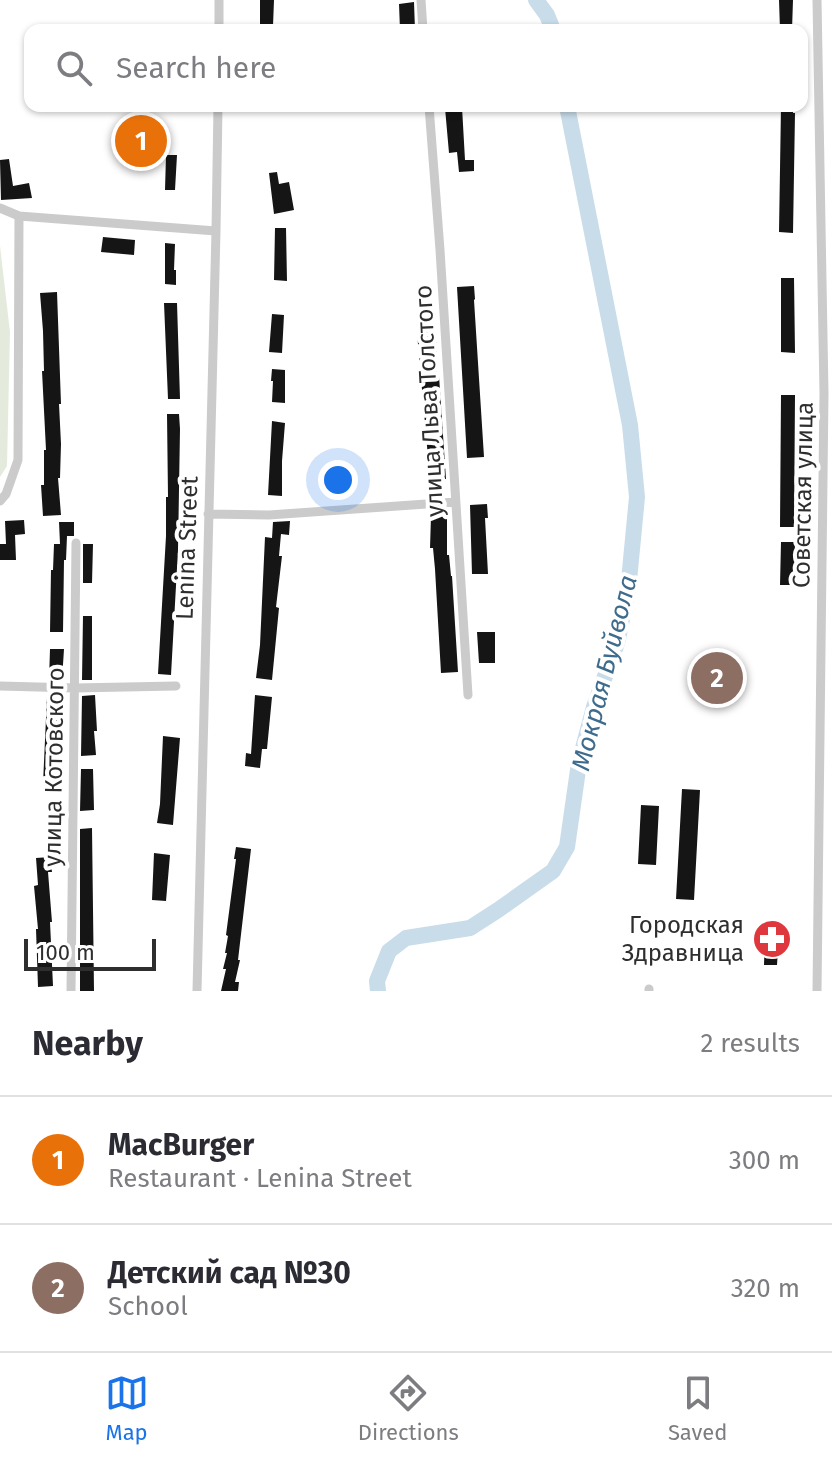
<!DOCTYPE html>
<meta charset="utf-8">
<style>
:root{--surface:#fff;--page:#f2f2f3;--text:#2b2b33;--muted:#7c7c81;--line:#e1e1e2;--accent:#1a73e8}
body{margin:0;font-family:"Fira Sans",sans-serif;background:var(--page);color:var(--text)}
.scale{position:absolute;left:24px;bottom:20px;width:132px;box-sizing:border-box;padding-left:8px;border:4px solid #2e2e2e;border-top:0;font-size:22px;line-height:28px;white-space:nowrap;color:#2e2e2e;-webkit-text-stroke:6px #fff;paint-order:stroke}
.you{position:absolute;left:338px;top:480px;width:28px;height:28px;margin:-20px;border:6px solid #fff;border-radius:50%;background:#1a73e8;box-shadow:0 0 0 12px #1a73e833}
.badge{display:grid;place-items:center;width:52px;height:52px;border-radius:50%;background:var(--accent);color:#fff;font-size:26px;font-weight:700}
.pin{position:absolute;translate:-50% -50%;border:4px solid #fff;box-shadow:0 2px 8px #0006}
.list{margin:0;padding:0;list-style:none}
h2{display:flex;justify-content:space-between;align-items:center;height:104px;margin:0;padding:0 32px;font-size:34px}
h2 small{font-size:26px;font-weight:400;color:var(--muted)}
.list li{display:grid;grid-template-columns:52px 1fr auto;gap:24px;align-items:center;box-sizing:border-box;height:128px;padding:0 32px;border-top:2px solid var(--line)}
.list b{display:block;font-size:30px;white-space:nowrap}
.list p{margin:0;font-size:26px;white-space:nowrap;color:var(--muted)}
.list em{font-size:26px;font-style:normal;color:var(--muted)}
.icon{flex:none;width:44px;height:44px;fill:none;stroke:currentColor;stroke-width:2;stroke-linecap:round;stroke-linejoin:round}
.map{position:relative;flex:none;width:832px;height:991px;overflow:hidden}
.search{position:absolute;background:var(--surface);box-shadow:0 2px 6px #0004;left:24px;right:24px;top:24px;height:88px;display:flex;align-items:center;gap:20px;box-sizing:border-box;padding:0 28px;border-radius:16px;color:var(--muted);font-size:30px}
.sheet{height:360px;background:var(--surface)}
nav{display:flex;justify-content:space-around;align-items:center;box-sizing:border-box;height:112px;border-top:2px solid var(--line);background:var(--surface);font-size:22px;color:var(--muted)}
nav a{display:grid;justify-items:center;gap:4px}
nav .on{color:var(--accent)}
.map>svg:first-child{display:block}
</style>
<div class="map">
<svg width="832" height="991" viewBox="0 0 832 991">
<rect width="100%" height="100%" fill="#fff"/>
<path fill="#e4ebdc" d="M0 246 10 332 7 466 0 477Z"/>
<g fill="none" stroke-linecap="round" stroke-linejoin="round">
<path stroke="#c9dcea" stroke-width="16" d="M536 0 547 15 553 30
M378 991 377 981 389 951 406 938 470 928 498 910 553 871 567 847 579 763 594 707 617 643 628 591 637 497 630 425 567 106"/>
</g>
<path fill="#151515" d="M260 0H274L273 26H260Z
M779 0H793L792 30H780Z
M414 2 415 30H400L399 4Z
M781 106H793V113H795L793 233 779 232Z
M462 107 465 160H474V171L459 172 457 152 449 153 445 108Z
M169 138V151L129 150V140L152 141Z
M166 155H177L175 190H165Z
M9 159 13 186 29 183 32 198 1 200 0 160Z
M277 172 279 184 289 182 294 210 274 214 269 173Z
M275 228H286L287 281 274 280Z
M103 237 135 240 134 255 101 252Z
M165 243 175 244 174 270H176V285L165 284Z
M781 278H794L795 353 781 352Z
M474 286 475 299 474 300 484 457 467 458 457 287Z
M57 292 61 404H59L61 444 60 478H58L61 515 43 516 41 485H44V450H46L42 371H44L43 331 40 293Z
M164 303H177L180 399H168Z
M272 314 284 315 282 353 269 352Z
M436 332 437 376H439L446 479 430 480 417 333Z
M272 369 285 370V403L272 402 273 381H271Z
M781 395H795L794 527H780Z
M167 414H179L180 429 178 550 171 675 158 674 166 536V497H168Z
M272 421 285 423 282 461V496L268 495Z
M487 504 488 518H485L488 574H472L470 505Z
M431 516H447V555H449L451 576H452L458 672 441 673 435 569 433 548H430Z
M24 520 25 534 15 535 16 560H0V544H6L5 521Z
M290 521 289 535 281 534 279 556H282L276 607 279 608 272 680 256 678 260 645 265 537 272 538 273 522Z
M59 522H74V536H67L66 560H64L63 632H50L51 570H53L54 544H60Z
M781 542H795L794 585H780Z
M83 544H93L92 583H83Z
M83 616H92V680H82Z
M477 632H495V663H479Z
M50 649H64L62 680H49Z
M49 695H60L56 784H43L47 696Z
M95 695 97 731H94L96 755 81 756 82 696Z
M255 695 272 697 267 749H262L260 768 245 766 246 753 251 754Z
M163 736 180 738 173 825 157 823 160 804Z
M81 769H93L94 810 80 811Z
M682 789 700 790 694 900 676 899Z
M641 805 659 806 656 865 638 864Z
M92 828 94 991H80V829Z
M236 847 251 849 238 960H240L235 982H239L238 991H221L226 969H223L227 953H225L228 936 226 935 236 859H234Z
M154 853 170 855 166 901 152 900Z
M50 857 52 872H48L52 922H50L53 986 38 987 36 929H38L34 886 38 885 36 858Z
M765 933 779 934 777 965H764Z"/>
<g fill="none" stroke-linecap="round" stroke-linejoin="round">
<path stroke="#cbcbcb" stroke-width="9" d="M421 0 423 30
M219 30V0
M429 106 440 250 468 695
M0 208 19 216 216 231
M0 501 6 494 18 460 19 216
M208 514 269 515 455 502
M0 686 75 688 176 686
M71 991 76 543
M197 991 216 231 218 106
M649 991V989
M817 991 824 393 817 0"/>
</g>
<defs>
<g id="pharmacy-disc" transform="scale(2)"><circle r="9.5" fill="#de373d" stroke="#fff"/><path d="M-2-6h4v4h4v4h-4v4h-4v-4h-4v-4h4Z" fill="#fff"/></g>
</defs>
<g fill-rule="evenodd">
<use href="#pharmacy-disc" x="772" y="939"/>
</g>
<g text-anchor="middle" stroke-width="8" stroke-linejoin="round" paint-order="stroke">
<g font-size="24" fill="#2e2e2e" stroke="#fff">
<text transform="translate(429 401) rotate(-93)" y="8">улица Льва Толстого</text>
<text transform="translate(803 495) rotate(-89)" y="8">Советская улица</text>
<text transform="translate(187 548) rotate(-88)" y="8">Lenina Street</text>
<text transform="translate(54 767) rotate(-89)" y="8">улица Котовского</text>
</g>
<g font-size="24" fill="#2e2e2e" stroke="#fff" text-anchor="end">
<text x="744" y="933">Городская<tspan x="744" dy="28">Здравница</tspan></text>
</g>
<g font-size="26" font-style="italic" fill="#3f6c8d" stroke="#fff">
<text transform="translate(604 673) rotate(-76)" y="9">Мокрая Буйвола</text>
</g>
</g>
</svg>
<div class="scale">100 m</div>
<div class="you"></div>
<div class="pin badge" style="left:141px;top:141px;background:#e8710a">1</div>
<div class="pin badge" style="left:717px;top:678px;background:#8d6e63">2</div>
<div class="search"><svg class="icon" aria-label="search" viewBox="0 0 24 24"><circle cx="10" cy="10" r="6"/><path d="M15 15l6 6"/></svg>Search here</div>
</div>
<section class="sheet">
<h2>Nearby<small>2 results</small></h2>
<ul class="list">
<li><span class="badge" style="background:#e8710a">1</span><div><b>MacBurger</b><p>Restaurant · Lenina Street</p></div><em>300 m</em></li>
<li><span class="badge" style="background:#8d6e63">2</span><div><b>Детский сад №30</b><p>School</p></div><em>320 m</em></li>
</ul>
</section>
<nav>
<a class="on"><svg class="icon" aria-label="map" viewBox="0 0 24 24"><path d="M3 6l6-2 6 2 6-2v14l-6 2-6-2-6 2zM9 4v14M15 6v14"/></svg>Map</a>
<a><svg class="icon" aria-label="directions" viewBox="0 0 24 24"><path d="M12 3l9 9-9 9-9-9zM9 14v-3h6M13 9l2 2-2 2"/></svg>Directions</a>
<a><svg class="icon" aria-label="saved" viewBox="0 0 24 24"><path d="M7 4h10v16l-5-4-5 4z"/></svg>Saved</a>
</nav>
